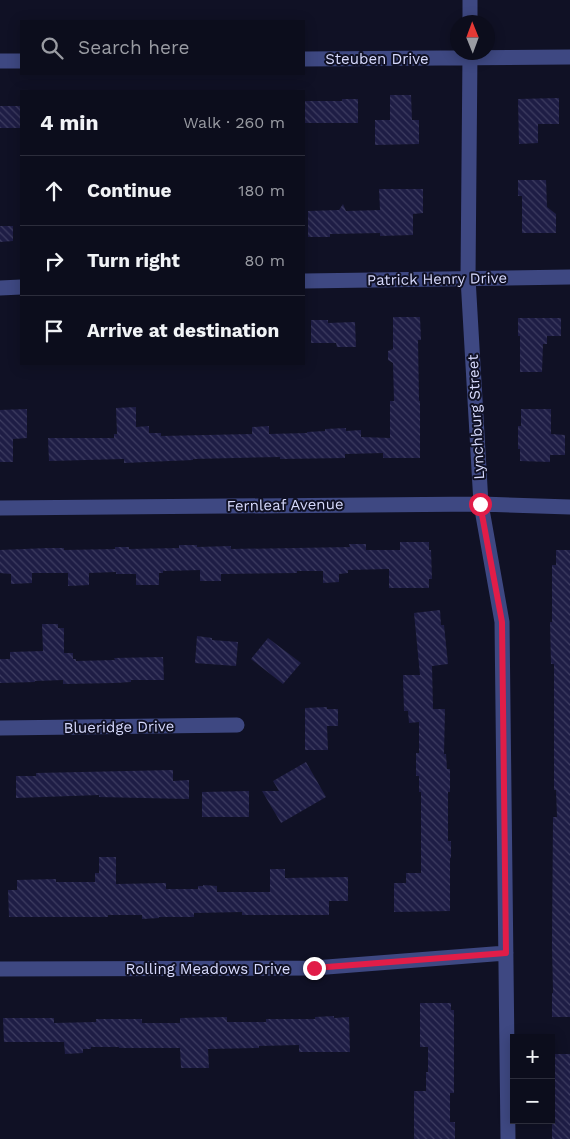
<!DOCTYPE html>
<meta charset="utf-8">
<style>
:root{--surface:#0c0d1c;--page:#1a1b29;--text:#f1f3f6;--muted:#9a9ca3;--line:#2c2d3b}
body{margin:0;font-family:"Work Sans",sans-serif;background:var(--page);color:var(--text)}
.controls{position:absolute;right:15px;bottom:15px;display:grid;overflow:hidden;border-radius:0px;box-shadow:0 2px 12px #0003}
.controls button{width:45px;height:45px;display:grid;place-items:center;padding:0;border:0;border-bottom:1px solid var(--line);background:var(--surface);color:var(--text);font:25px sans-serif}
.compass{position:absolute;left:450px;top:15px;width:45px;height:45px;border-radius:50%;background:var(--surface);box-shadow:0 2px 12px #0003;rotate:359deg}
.stop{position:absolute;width:15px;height:15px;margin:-11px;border:4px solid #e11d48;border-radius:50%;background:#fff}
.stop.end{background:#e11d48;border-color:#fff;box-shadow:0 1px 5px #0008}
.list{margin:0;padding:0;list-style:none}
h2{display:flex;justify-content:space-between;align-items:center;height:65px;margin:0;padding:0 20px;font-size:21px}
h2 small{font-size:16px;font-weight:400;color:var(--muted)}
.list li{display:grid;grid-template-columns:32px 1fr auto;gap:15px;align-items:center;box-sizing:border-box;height:70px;padding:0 20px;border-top:1px solid var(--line)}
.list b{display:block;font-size:19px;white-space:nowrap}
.list em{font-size:16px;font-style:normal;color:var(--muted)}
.icon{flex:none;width:28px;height:28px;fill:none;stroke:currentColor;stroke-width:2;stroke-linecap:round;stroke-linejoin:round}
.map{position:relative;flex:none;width:570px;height:1139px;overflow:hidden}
.search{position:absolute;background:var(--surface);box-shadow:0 2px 12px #0003;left:20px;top:20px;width:285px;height:55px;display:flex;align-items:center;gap:12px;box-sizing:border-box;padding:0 18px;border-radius:0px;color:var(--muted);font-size:19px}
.panel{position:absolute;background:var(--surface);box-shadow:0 2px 12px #0003;left:20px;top:90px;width:285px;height:275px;border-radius:0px}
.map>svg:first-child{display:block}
</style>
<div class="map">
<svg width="570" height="1139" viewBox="0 0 570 1139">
<defs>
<pattern id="building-back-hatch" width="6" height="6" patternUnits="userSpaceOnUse" patternTransform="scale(1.25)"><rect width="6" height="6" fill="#1e1d45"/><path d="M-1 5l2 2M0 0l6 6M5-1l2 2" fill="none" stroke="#3e3d61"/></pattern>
</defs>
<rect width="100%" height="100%" fill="#101125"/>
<path fill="url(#building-back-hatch)" d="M390 95H411L412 120H419V144L375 145V120H390Z
M559 98V124H538V143L519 144 518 99Z
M342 99H358V123H305L304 101H342Z
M0 106H21V128H0Z
M518 180H546L547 207 556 214V233H522V196H518Z
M379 189H423V213L413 214V235L380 236V233L330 234V237H308V211L339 210 343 204 346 211 380 210Z
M0 226H13V241L0 242Z
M393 317H420L421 340H418L419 401H420V458H383V453L345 454V458L280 459V457L193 459V460L124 463V459L49 461 48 438H114V434H117L116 408 136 407V427L149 426V433H161V436L252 434V427L269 426V434L307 433V432L325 431V429L346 428V431L361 430V437L390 438V401H394L393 363 388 360V351L393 349Z
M518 318H561V336H547V344H543L542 372H520V336H518Z
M311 320H328V323L355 322 356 347H337L336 343H311Z
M27 409V438L13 439V462H0V410Z
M521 409H551V434L565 435V455H550V462L520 461V449H518V426H521Z
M400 542H429V550H431L432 579H429V588H389V569L348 570V573L339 574V582L323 583V571H297V573L221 574V581H200V570L163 571V573H159V585H136V574H116V572L89 573V585L68 586V573H32V583L11 584V574L0 573V550L48 548H64V550L115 549V547H129V549L179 548V545H197V547L231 546V549L296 548 350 547 349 544H366V550H400Z
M556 550H570V1017H552V993H553L552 946 553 817H557L556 790H554V664H551L550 622H552V565H556Z
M440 610 441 625H444L448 664 432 666 433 709H445L444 754H446L447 769H450V792H448V841H451V858H450V911L394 912V883H406V873H421V792H419V776H416V753H419V722L409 723 408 711H404L403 675H420L414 613Z
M42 624H58V628H64V653H73V659H76V661L115 660 114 658 163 657 164 680H131V682L115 683 63 684V680L35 681V682L0 683V659H10V652L43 651Z
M197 636 212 638V640L238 642 236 666 195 663Z
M268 638 301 663 283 684 251 659Z
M327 707V709H338V726H327L328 750H305V708Z
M306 762 326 797 281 823 262 791H279L273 781Z
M173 770V781L189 780V799L99 797V795L16 798V776H36V773Z
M249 791V817H202V792Z
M99 857H116V884L166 883V889H198V886H203V885L217 886V892H270V869H285V878L348 877V901H329V915H242V912L194 913V917H159V918L142 919V915H108V917H9L8 890H17V880L56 879V882H95V873H99Z
M420 1003H451V1010H454V1093H450V1122H455V1139H414V1091H426V1072H428V1047H420Z
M334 1016V1018L349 1017 350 1052H299V1045L259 1046V1048L208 1049 209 1068H181L180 1048H119V1047H91V1049H83V1053L65 1054 64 1042H4L3 1018H54V1023L96 1022V1019H142V1023H180V1018L227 1017V1022H266V1019H315V1017Z
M554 1054H570V1139H552V1122H555L554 1091H552V1071H554Z"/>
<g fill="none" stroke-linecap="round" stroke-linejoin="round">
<path stroke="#3e4882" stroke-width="15" d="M470 0V22
M470 52 468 278 481 504 502 622 508 1139
M304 59 570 57
M0 61H21
M304 281 570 277
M0 288 21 287
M0 508 481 504 570 507
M0 728 237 725
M0 969 314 968 506 953"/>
</g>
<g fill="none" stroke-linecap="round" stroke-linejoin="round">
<path stroke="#e11d48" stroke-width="6" d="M314 968 506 953 502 622 480 504"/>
</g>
<g text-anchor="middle" stroke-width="4" stroke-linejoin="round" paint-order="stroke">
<g font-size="15" fill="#d7dafd" stroke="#101125">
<text x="377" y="64">Steuben Drive</text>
<text transform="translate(437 279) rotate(-1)" y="5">Patrick Henry Drive</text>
<text transform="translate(476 417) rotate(-93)" y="5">Lynchburg Street</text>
<text transform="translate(285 505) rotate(-1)" y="5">Fernleaf Avenue</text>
<text transform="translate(119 727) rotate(-1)" y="5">Blueridge Drive</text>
<text x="208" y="974">Rolling Meadows Drive</text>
</g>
</g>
</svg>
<div class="controls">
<button>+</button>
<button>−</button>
</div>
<svg class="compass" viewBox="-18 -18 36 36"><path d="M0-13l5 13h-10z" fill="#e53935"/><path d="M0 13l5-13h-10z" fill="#9a9ca3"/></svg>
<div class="stop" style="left:480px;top:504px"></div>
<div class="stop end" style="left:314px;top:968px"></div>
<div class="search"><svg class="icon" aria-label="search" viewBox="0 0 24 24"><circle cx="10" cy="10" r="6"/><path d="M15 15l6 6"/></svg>Search here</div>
<section class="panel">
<h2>4 min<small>Walk · 260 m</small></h2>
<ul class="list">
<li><svg class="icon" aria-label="ahead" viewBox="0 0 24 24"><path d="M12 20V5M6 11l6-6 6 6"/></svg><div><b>Continue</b></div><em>180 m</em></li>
<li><svg class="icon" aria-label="right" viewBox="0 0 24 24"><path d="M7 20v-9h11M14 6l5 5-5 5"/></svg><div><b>Turn right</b></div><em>80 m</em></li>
<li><svg class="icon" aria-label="arrive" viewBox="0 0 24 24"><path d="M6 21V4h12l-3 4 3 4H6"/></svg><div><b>Arrive at destination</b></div></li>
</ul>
</section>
</div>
